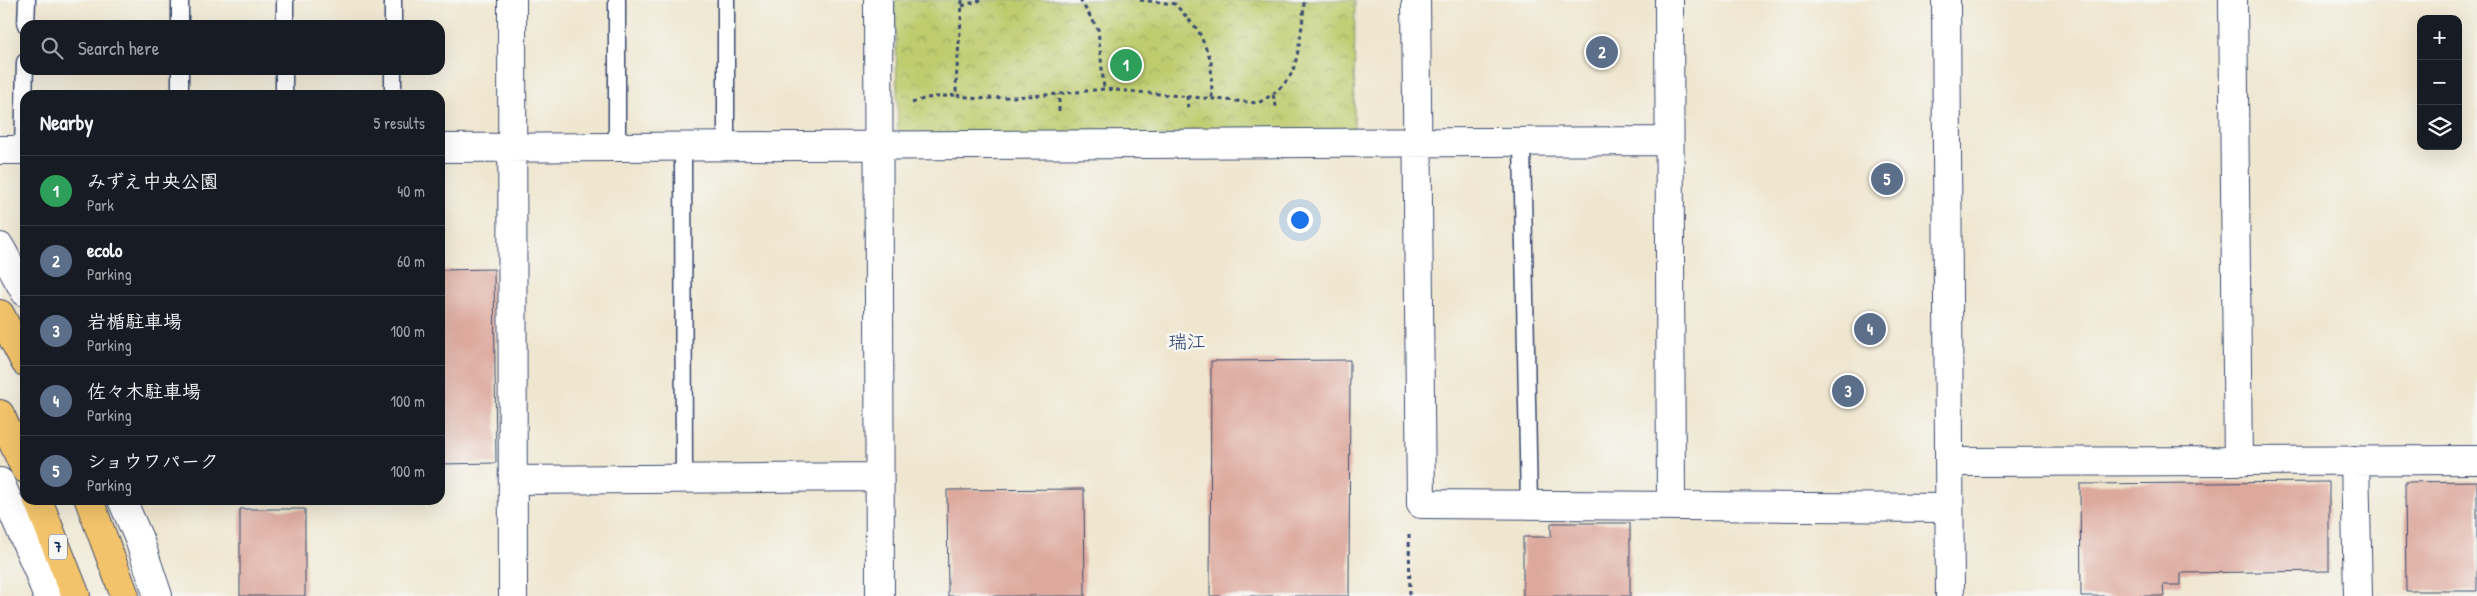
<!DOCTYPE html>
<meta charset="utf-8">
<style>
:root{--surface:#171b24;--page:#242831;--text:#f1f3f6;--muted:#9ea1a6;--line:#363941;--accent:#2563eb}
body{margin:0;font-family:"Patrick Hand","Klee One",sans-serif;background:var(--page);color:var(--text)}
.controls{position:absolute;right:15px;top:15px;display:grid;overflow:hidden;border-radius:10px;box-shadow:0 5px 20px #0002}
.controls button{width:45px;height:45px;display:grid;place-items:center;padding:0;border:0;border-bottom:1px solid var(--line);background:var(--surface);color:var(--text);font:25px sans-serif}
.you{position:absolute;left:1299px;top:219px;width:18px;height:18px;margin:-12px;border:4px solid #fff;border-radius:50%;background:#1a73e8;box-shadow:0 0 0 8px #1a73e833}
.badge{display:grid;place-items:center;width:32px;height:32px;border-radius:50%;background:var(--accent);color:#fff;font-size:16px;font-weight:700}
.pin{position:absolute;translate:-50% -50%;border:2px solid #fff;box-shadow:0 1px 5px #0006}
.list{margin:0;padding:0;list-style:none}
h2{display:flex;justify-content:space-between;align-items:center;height:65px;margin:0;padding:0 20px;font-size:21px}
h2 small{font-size:16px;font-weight:400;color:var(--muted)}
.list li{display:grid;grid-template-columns:32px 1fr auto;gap:15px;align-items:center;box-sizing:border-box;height:70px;padding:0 20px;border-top:1px solid var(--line)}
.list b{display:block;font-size:19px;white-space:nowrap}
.list p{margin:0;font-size:16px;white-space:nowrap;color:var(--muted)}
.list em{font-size:16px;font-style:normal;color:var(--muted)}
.icon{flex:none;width:28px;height:28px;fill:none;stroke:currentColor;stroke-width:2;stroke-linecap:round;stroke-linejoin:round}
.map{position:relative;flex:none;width:2477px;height:596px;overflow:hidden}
.search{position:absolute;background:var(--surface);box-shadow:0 5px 20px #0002;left:20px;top:20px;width:425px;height:55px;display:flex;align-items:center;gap:12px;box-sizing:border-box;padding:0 18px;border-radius:15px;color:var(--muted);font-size:19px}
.panel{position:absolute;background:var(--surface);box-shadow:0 5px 20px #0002;left:20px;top:90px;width:425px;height:415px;border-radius:15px}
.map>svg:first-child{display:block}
</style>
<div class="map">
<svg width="2477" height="596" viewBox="0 0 2477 596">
<defs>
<pattern id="park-crowns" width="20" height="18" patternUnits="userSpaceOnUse" patternTransform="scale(1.25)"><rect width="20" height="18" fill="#becc6e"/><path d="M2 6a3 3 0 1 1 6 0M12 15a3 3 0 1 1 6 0" fill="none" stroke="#9aa65e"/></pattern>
</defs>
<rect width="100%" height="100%" fill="#f6f6f2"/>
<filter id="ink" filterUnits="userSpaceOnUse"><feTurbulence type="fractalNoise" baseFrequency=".02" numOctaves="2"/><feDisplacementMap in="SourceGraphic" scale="10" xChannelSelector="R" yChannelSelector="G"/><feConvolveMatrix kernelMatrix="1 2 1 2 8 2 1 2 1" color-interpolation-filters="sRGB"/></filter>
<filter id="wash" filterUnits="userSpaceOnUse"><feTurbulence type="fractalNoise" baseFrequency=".0096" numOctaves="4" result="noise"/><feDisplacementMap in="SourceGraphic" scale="20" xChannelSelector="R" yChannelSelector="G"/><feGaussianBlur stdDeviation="1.12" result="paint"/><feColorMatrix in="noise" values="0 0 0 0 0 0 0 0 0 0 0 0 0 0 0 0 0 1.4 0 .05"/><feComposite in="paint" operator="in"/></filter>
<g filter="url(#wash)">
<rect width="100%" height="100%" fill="#efe6cf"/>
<path fill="url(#park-crowns)" stroke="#6c7e66" d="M895 0H1355L1354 135 913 138 898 130Z"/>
<g id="blocks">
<path fill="#dda99d" d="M494 269 496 463 440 464V270Z
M1350 360 1349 596H1210L1211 361Z
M2477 481V591H2406L2405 482Z
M2329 482V571L2181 573V585H2163L2164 596H2081L2080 484Z
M1084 489 1085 596H948L947 490Z
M240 509H305V596H240Z
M1551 523H1630V596H1523V537H1551Z"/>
</g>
</g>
<g filter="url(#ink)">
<use href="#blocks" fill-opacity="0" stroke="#3b4a6f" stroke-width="1"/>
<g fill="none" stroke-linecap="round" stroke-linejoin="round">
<g stroke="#3b4a6f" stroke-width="19">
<path id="service" d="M180 0V25
M393 0V25
M726 0V146
M26 25 27 0
M285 25V0
M180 70V95
M393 70V95
M284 95V70
M1522 142 1529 505
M617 147V0
M683 147 684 479
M23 150 25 62"/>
</g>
<g stroke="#3b4a6f" stroke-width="30">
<path id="minor" d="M512 0 513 596
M878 0 880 596
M1416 0 1421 504 1949 508
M1669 0 1671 506
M2233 0 2238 461
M440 148 1669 141
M0 150H25
M0 247 25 292
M2355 460 2358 596
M1950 462 2477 460
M513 480 878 477
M0 482 38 570 47 596
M122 500 139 539 158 596"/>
</g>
<g stroke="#3b4a6f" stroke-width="30">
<path id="tertiary" d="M1946 0 1950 596"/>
</g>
<g stroke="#3b4a6f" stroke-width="30">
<path id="motorway" d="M0 314 25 362
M0 414 25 469
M38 500 76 596
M89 500 125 596"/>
</g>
<path stroke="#3b4a6f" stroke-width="3" stroke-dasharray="4 4" stroke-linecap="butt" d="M962 0C961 32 956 63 956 95L978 99 1059 94 1104 89 1258 103C1271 96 1281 89 1290 76 1298 65 1304 15 1304 0
M1080 0 1098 29 1104 89
M1140 0 1175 4 1198 30 1211 60 1212 98
M962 6 981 0
M1273 95 1277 109
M1187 96 1188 110
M912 103 926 98 956 95
M1059 111V94
M1409 534 1410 596"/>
<use href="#service" stroke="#fff" stroke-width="16"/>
<use href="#minor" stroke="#fff" stroke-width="28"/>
<use href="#tertiary" stroke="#fff" stroke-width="28"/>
<use href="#motorway" stroke="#f2c36a" stroke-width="28"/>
</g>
</g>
<g text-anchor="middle" stroke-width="5" stroke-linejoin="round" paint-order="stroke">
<rect fill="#f6f6f2" stroke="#5d6b8a" stroke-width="1" x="49" y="534.5" width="18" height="25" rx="4"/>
<g font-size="15" font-weight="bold" fill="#1b2f5e">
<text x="58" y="552">7</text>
</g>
<g font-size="19" fill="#1b2f5e" stroke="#f6f6f2">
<text x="1187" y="348">瑞江</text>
</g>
</g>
</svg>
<div class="controls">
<button>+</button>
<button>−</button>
<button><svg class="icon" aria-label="layers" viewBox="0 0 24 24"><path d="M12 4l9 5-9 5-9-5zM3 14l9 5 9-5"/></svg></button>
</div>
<div class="you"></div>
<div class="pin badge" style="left:1126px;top:65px;background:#2e9e5b">1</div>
<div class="pin badge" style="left:1602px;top:52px;background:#5c6f8a">2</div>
<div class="pin badge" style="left:1848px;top:391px;background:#5c6f8a">3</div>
<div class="pin badge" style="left:1870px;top:329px;background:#5c6f8a">4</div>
<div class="pin badge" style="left:1887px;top:179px;background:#5c6f8a">5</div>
<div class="search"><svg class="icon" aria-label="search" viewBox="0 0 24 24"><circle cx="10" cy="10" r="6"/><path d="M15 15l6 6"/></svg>Search here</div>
<section class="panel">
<h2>Nearby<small>5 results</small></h2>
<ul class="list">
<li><span class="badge" style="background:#2e9e5b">1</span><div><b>みずえ中央公園</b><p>Park</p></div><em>40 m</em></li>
<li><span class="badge" style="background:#5c6f8a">2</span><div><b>ecolo</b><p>Parking</p></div><em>60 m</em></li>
<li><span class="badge" style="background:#5c6f8a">3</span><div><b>岩楯駐車場</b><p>Parking</p></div><em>100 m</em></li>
<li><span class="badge" style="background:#5c6f8a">4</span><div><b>佐々木駐車場</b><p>Parking</p></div><em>100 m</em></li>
<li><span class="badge" style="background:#5c6f8a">5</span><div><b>ショウワパーク</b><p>Parking</p></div><em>100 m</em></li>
</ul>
</section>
</div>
